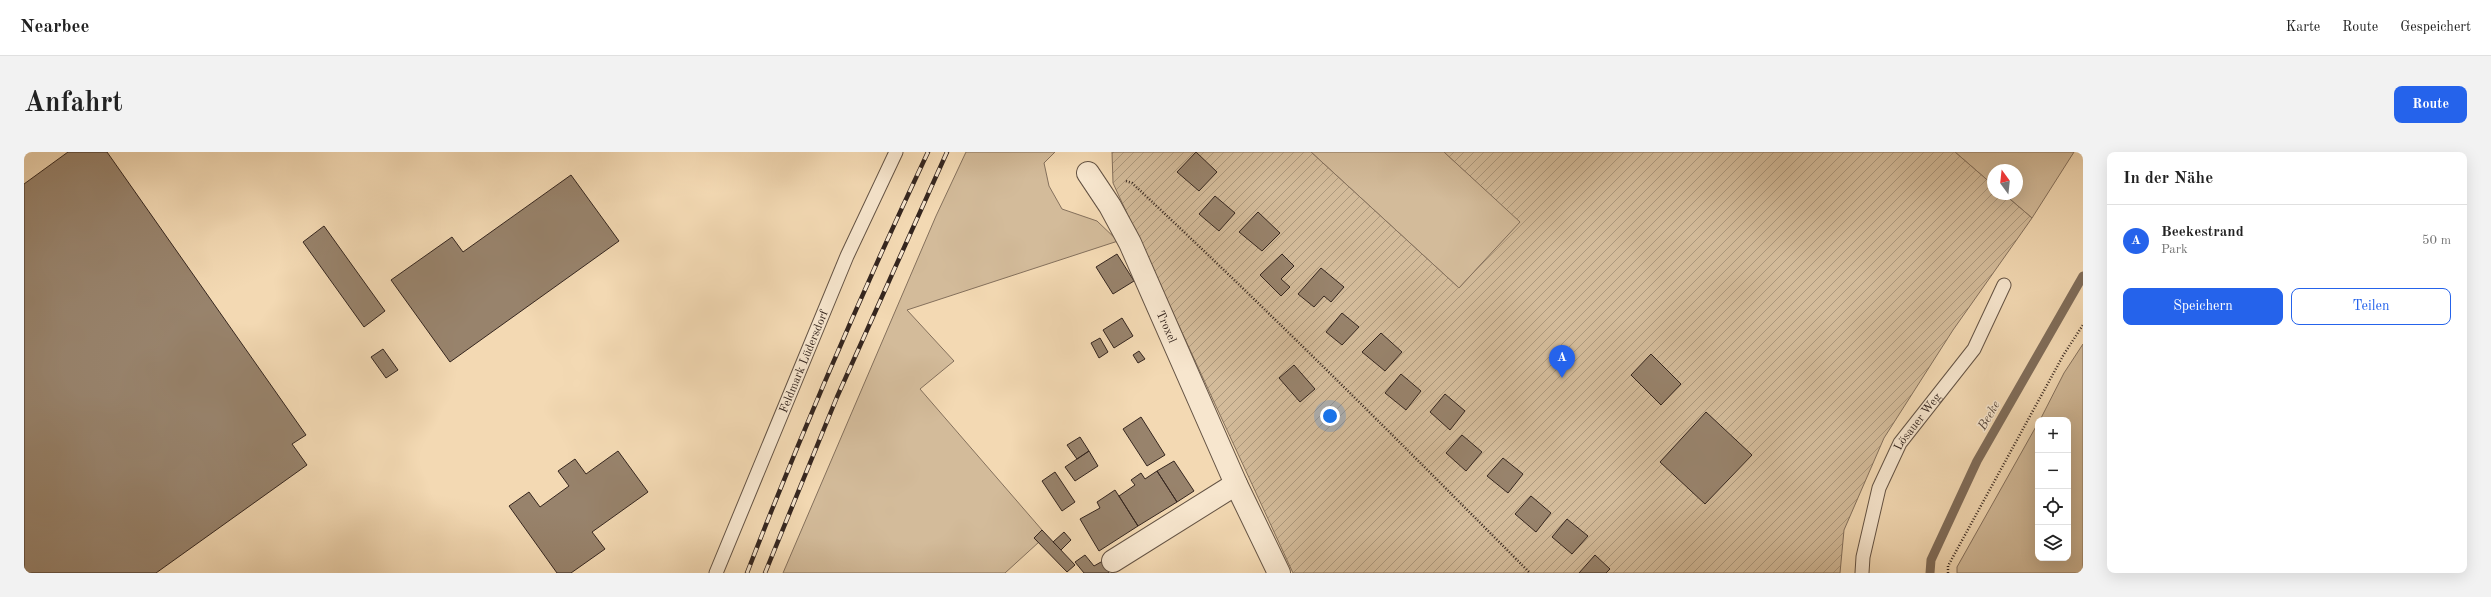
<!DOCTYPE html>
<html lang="de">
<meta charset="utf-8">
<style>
:root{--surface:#fff;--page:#f2f2f2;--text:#222;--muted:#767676;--line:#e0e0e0;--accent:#2563eb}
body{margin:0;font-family:"Old Standard TT",serif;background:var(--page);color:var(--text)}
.controls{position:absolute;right:12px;bottom:12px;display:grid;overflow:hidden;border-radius:8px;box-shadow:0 4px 16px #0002}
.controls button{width:36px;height:36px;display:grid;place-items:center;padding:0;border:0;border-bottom:1px solid var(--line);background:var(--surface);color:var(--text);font:20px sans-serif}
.compass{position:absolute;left:1963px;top:12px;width:36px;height:36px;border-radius:50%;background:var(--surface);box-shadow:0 4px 16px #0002;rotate:345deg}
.you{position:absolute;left:1306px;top:264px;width:14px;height:14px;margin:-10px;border:3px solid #fff;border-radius:50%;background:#1a73e8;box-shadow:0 0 0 6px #1a73e833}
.badge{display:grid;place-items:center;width:26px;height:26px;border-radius:50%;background:var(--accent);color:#fff;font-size:13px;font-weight:700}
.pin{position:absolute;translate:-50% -33px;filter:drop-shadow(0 1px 2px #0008)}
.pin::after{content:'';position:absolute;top:21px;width:14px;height:12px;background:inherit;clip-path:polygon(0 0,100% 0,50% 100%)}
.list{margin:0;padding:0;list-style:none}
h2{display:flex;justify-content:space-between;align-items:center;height:52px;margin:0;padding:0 16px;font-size:17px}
h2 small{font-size:13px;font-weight:400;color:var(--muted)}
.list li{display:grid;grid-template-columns:26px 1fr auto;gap:12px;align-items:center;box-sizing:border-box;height:72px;padding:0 16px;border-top:1px solid var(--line)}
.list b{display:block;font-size:15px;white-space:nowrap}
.list p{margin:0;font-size:13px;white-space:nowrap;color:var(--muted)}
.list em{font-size:13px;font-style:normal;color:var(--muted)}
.actions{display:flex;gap:8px;padding:12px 16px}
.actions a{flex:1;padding:9px 0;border:1px solid var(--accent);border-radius:8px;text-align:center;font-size:14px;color:var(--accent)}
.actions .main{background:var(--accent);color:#fff}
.icon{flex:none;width:22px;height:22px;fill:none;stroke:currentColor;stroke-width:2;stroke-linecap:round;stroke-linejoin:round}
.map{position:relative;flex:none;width:2059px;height:421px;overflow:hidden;border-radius:8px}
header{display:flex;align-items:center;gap:24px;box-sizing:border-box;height:56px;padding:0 20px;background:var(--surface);border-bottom:1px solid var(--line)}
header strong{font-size:19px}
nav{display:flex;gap:22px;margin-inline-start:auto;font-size:14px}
.intro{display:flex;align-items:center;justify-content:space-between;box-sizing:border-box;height:96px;padding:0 24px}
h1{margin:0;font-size:28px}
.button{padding:10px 18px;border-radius:8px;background:var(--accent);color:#fff;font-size:14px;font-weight:700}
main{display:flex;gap:24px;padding:0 24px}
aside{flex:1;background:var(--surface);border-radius:8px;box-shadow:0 4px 16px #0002}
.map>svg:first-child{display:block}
</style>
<header>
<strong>Nearbee</strong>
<nav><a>Karte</a><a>Route</a><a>Gespeichert</a></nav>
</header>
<div class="intro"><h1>Anfahrt</h1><a class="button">Route</a></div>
<main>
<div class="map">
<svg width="2059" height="421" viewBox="0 0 2059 421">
<defs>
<pattern id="garden-furrows" width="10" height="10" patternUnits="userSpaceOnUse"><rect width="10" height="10" fill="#d3bb9a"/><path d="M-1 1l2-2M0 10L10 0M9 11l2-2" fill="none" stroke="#ac987d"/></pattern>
</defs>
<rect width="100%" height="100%" fill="#f3d9b3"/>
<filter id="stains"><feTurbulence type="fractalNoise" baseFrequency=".005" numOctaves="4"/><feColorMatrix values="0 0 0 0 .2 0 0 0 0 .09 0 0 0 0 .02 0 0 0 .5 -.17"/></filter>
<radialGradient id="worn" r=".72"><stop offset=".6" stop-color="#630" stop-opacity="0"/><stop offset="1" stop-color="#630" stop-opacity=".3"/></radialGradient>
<path fill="#d3bb9a" stroke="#84705c" d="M942 0H1031L1020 11 1025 34 1038 57 1073 69 1094 89 883 158 930 209 896 237 1018 378 1010 386 1015 390 981 421H759L912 64Z
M1287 0H1420L1497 70 1435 136Z
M1931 0H2050L2008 66 1980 42H1993V18H1969V33Z
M2059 192V421H1933V415L2014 271V406H2044V268H2016L2040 221Z"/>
<path fill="url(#garden-furrows)" stroke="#84705c" d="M1088 0H1287L1435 136 1496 70 1420 0H1931L1969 33V42H1980L2008 66 1929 178 1860 286 1820 378 1816 421H1269L1089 31Z"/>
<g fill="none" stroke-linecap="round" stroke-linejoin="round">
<path stroke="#806d5a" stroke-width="9" d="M1906 421 1907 408 1953 309 2059 124"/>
</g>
<path fill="#98836c" stroke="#35261f" d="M44 0H83L282 283 268 292 283 313 132 421H0V32Z
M1172 0 1193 20 1175 39 1153 20Z
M547 23 595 89 426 210 367 128 428 85 439 100Z
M1191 44 1211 61 1195 79 1175 62Z
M1234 60 1256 81 1238 99 1215 80Z
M300 74 361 159 340 175 279 90Z
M1093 102 1110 129 1089 142 1072 115Z
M1258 102 1270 114 1257 127 1266 135 1257 144 1236 123Z
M1297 116 1320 135 1307 150 1300 144 1290 155 1274 142Z
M1318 161 1335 175 1318 193 1302 180Z
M1098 166 1109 184 1090 196 1079 178Z
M1357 181 1378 200 1361 219 1338 200Z
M1076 186 1084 200 1075 206 1067 191Z
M359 197 374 218 362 226 347 205Z
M1115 199 1121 207 1114 211 1109 203Z
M1627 202 1657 232 1637 253 1607 223Z
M1270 213 1291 237 1276 250 1255 226Z
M1377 222 1397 239 1382 258 1361 241Z
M1421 242 1441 259 1426 278 1406 260Z
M1682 260 1728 303 1681 352 1636 310Z
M1117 265 1141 303 1123 314 1099 277Z
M1438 283 1458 300 1442 319 1422 301Z
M1056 285 1065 299 1053 307 1043 293Z
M594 299 624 340 568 380 581 397 547 421H533L485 354 505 340 516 355 545 334 534 319 551 307 562 322Z
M1065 299 1074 314 1051 329 1041 315Z
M1479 306 1499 322 1484 341 1463 324Z
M1150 309 1170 339 1153 350 1133 319Z
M1133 319 1153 350 1114 374 1095 344 1111 333 1107 328 1117 321 1121 327Z
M1031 320 1051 350 1038 359 1018 329Z
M1091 338 1114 374 1075 399 1056 367 1076 356 1073 350Z
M1507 344 1527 361 1512 380 1491 362Z
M1543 367 1564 384 1548 402 1528 385Z
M1018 378 1051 413 1043 420 1010 386Z
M1040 380 1047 388 1037 398 1029 390Z
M1061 403 1070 414 1084 406 1088 418 1084 421H1060L1051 410Z
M1571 403 1586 417 1582 421H1555Z"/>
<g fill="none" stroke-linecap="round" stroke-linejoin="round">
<g stroke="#645344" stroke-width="15">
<g id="service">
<path id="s1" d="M692 421 823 104 872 0"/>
<path id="s2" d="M1838 421 1839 405 1855 336 1876 291 1950 197 1980 133"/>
</g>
</g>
<g stroke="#645344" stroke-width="24">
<g id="minor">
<path id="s3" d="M1064 21 1086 54 1106 91 1212 332 1255 421"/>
<path d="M1089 409 1212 332"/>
</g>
</g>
<path stroke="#35261f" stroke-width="2.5" stroke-dasharray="1 2" stroke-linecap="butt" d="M1102 29 1108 31C1244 158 1375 289 1506 421
M1924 421V414L2040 202 2059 173"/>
<use href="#service" stroke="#f7e6ce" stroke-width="13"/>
<use href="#minor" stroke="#f7e6ce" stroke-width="22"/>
<g stroke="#35261f" stroke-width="4.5">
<path id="rail" d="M723 421C778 279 839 138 904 0
M741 421 813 245 923 0"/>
</g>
<use href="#rail" stroke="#f7e6ce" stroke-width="3" stroke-dasharray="9" stroke-linecap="butt"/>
</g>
<g text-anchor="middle" stroke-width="3" stroke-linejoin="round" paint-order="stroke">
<g font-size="12" fill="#35261f" stroke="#f7e6ce">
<text dy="4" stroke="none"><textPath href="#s3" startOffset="173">Troxel</textPath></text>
<text dy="4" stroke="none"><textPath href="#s1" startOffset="229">Feldmark Lüdersdorf</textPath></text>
<text dy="4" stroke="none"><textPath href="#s2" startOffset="164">Lösauer Weg</textPath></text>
</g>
<g font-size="13" font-style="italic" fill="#5a493c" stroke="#f7e6ce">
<text transform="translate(1964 263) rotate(-60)" y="5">Beeke</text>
</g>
</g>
<rect width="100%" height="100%" filter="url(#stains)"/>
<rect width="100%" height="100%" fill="url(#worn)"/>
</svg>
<div class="controls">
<button>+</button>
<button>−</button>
<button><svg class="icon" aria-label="locate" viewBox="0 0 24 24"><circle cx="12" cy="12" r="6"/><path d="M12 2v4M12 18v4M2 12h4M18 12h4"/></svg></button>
<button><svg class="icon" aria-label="layers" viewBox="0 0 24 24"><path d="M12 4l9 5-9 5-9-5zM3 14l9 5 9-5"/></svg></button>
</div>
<svg class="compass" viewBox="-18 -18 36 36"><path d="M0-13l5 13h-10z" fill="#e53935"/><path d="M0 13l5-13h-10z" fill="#767676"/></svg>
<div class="you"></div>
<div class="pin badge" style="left:1538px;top:226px">A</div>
</div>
<aside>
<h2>In der Nähe<small></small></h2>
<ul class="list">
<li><span class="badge">A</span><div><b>Beekestrand</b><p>Park</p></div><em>50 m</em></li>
</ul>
<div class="actions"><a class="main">Speichern</a><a>Teilen</a></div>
</aside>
</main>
